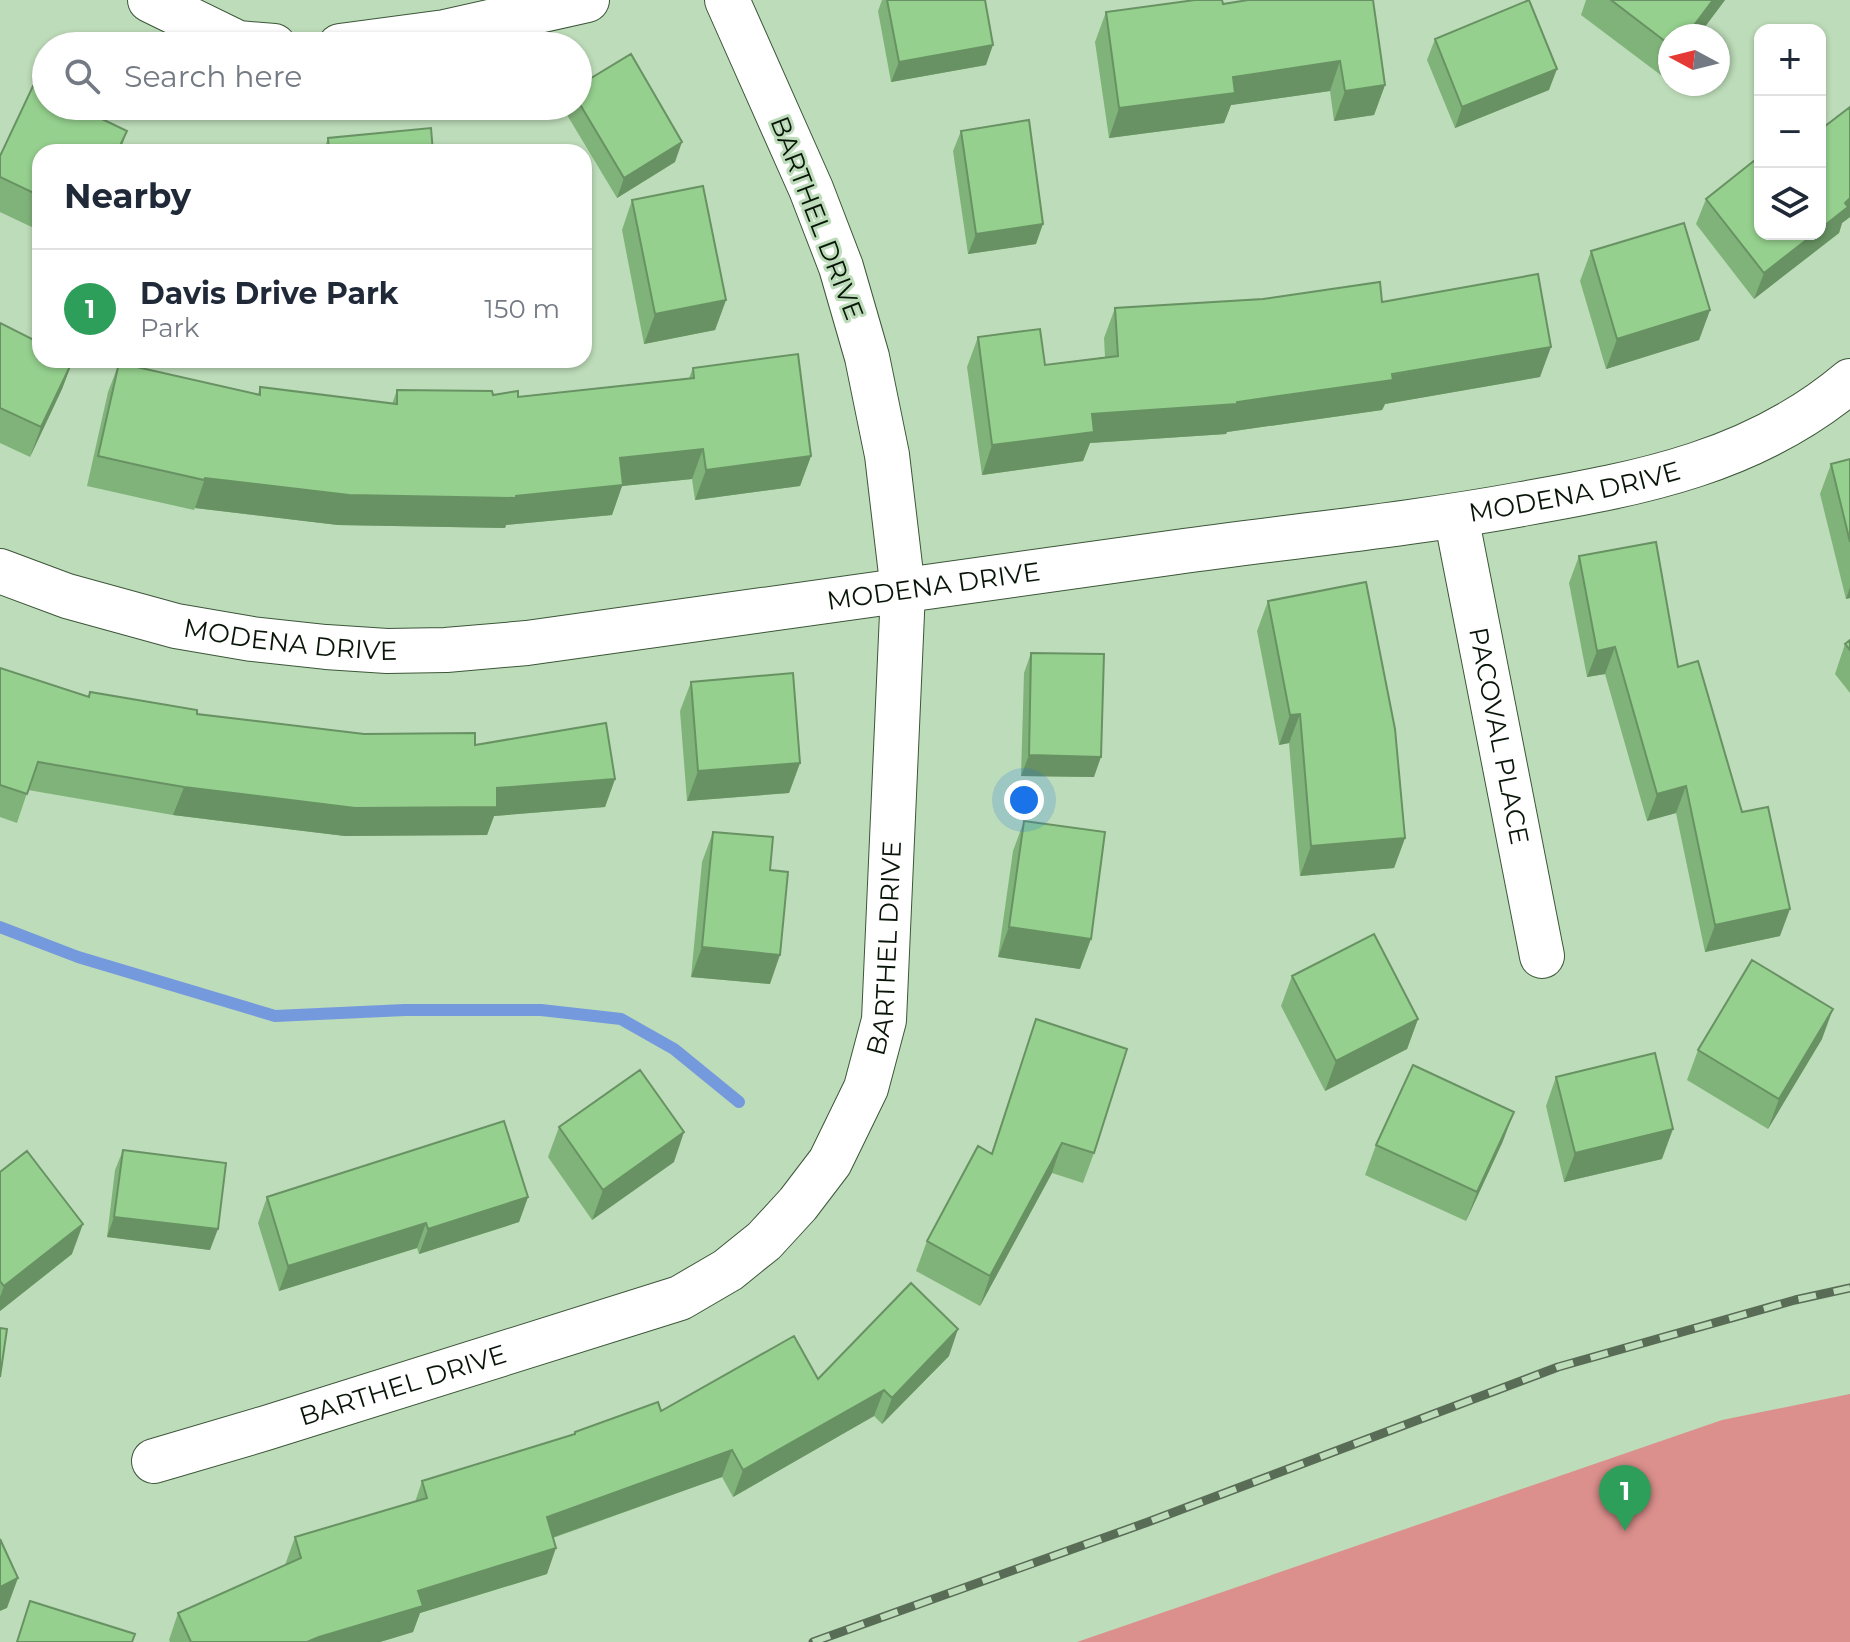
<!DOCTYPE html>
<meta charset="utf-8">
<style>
:root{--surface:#fff;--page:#f6f6f7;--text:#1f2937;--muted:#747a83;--line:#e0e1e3;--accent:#7c3aed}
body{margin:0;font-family:Montserrat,sans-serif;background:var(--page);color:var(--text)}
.controls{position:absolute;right:24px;top:24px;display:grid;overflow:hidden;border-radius:16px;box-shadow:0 2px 6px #0004}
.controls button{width:72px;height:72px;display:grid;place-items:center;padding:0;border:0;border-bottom:2px solid var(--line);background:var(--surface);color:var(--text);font:40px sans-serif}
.compass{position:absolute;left:1658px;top:24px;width:72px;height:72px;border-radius:50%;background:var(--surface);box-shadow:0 2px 6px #0004;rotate:277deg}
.you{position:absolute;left:1024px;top:800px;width:28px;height:28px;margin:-20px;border:6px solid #fff;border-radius:50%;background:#1a73e8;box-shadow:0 0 0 12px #1a73e833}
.badge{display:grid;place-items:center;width:52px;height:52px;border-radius:50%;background:var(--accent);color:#fff;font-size:26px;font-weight:700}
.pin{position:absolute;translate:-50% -66px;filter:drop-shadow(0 2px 4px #0008)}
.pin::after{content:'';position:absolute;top:42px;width:28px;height:24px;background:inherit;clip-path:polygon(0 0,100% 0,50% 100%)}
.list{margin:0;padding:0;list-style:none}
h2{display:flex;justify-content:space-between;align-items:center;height:104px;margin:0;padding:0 32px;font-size:34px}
h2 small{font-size:26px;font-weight:400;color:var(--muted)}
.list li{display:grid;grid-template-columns:52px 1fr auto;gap:24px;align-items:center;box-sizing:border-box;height:120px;padding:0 32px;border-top:2px solid var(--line)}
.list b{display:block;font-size:30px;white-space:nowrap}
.list p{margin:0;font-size:26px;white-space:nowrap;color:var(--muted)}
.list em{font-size:26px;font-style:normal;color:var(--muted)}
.icon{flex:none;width:44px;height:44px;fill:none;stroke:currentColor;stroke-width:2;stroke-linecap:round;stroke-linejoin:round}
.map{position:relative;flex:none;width:1850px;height:1642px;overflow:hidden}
.search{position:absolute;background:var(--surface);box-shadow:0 2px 6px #0004;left:32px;top:32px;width:560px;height:88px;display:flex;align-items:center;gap:20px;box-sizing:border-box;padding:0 28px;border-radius:44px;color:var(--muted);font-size:30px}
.panel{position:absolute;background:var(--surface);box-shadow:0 2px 6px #0004;left:32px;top:144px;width:560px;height:224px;border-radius:24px}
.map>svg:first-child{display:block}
</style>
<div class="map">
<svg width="1850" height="1642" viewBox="0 0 1850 1642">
<rect width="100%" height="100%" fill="#bddcb9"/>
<path fill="#dc908d" d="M1850 1394V1642H1077L1722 1420Z"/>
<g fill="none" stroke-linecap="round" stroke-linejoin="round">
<path stroke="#7499dd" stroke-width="12" d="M0 927 78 957 275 1016 405 1010H541L621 1019 674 1049 739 1102"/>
<g stroke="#3c5639" stroke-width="46">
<g id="minor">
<path d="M150 0 238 43 274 46"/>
<path d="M340 46 445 32 587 0"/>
<path id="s1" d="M1456 516 1542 956"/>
<path id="s2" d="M0 571 67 596 176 626 252 639 326 647 387 651 446 650 527 643C744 613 960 582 1177 552 1292 536 1408 525 1522 504 1642 483 1754 462 1850 381"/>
<path id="s3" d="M154 1461 266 1428 680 1298 728 1270 764 1241 798 1204 830 1162 866 1088 884 1020 903 591 887 455 867 357 841 267 811 189 727 0"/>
</g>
</g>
<use href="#minor" stroke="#fff" stroke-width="44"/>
<g stroke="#586c56" stroke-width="9">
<path id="rail" d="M813 1642 1148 1522 1558 1367 1795 1300 1850 1288"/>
</g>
<use href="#rail" stroke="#bddcb9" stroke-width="6" stroke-dasharray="18" stroke-linecap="butt"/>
</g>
<path fill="#80b37a" d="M882 0H985L986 65 891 82 878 11Z
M1248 0 1385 85 1374 115 1334 121 1330 91 1231 105 1224 123 1109 138 1095 42 1106 12 1223 4Z
M1586 0H1725L1698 36H1670V73L1666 79 1581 15Z
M1435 39 1549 90 1455 128 1427 60Z
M578 86 675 162 617 198 564 110 566 106H578Z
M1850 107V217L1842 223 1839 233 1754 299 1696 224 1706 199 1760 234Z
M127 131 120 152H40V231L0 212V156Z
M961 131 1036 244 968 254 953 151Z
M328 138 433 152H323Z
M632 200 726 300 715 330 644 344 622 230Z
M1591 251 1710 310 1699 340 1606 369 1580 281Z
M1382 302 1540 377 1385 404 1382 410 1227 432 1226 434 1090 443 1083 461 982 475 967 367 978 337 1045 365 1105 357 1104 338 1115 308Z
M0 323 73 360 62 389 30 457 0 443Z
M119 363 258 394 260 387 392 404 397 390 518 397 689 378 693 368 811 456 800 486 695 500 692 479 622 486 612 515 506 525 505 528 338 525 195 508 194 510 87 486 108 392Z
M1850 459V598L1846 599 1820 494 1831 464Z
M1579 556 1678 667 1742 812 1780 936 1705 952 1676 813 1647 821 1605 674 1587 677 1569 583Z
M1268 601 1405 838 1394 868 1300 876 1289 743 1279 745 1257 631Z
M1850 640V693L1835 674 1845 644Z
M1031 653 1094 777 1021 776 1024 673Z
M0 668 88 697 90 692 197 714 364 734 475 745 615 779 605 807 494 816 487 835 345 836 173 815 28 790 17 823 0 817Z
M691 682 800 763 789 793 687 801 680 711Z
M1024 821 1080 969 998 957 1013 851Z
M713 832 770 870V984L691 977 702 862Z
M1292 976 1418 1019 1407 1049 1325 1091 1281 1006Z
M1036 1019 1094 1153 1083 1183 1052 1173 980 1306 916 1271 927 1241 991 1154Z
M1822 1039 1768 1129 1687 1080 1698 1050Z
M1556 1077 1662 1159 1564 1182 1546 1106Z
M559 1127 674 1162 592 1220 548 1157Z
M1503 1141 1466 1221 1365 1175 1376 1145Z
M123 1150 210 1250 107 1237 115 1170Z
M0 1172 72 1254 0 1311Z
M267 1197H528L519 1222 419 1254 417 1248 279 1291 258 1223Z
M949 1356 882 1424 874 1416 733 1497 722 1477 553 1538 547 1574 420 1613 413 1632 380 1642H170L169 1640 178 1613 285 1565 295 1537 415 1502 422 1481 574 1434 575 1432 661 1411 818 1379Z"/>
<path fill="#689263" d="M1713 0H1725L1698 36H1686Z
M993 45 986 65 891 82 899 62Z
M1340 61 1330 91 1231 105 1224 123 1109 138 1119 108 1233 77Z
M1557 69 1549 90 1455 128 1462 107Z
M1385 85 1374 115 1334 121 1345 91Z
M682 142 675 162 617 198 624 178Z
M1850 198V217L1842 223 1839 233 1754 299 1764 273 1814 234H1820V229Z
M1043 224 1036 244 968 254 976 234Z
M726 300 715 330 644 344 655 314Z
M1710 310 1699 340 1606 369 1617 339Z
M1551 347 1540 377 1385 404 1382 410 1227 432 1226 434 1090 443 1083 461 982 475 992 445 1092 414 1237 402Z
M73 360 62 389 30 457 41 427Z
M703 449 692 479 622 486 612 515 506 525 505 528 338 525 195 508 205 478 516 496 620 458Z
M811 456 800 486 695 500 706 470Z
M1850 587V598L1846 599Z
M1615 647 1605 674 1587 677 1597 651Z
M1300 714 1289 743 1279 745 1290 715Z
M1029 755 1101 757 1094 777 1021 776Z
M800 763 789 793 687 801 698 771Z
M615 779 605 807 494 816 487 835 345 836 173 815 184 787 497 788Z
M1686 786 1676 813 1647 821 1657 794Z
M1405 838 1394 868 1300 876 1311 846Z
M1790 909 1780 936 1705 952 1715 925Z
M1009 927 1091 939 1080 969 998 957Z
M702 947 780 955 770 984 691 977Z
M1833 1009 1822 1039 1768 1129 1779 1099Z
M1418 1019 1407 1049 1325 1091 1336 1061Z
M1514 1112 1503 1141 1466 1221 1477 1192Z
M1673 1129 1662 1159 1564 1182 1575 1153Z
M684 1132 674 1162 592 1220 603 1190Z
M1062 1143 1052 1173 980 1306 990 1276Z
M528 1197 519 1222 419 1254 428 1229Z
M114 1217 218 1229 210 1250 107 1237Z
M426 1223 417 1248 279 1291 288 1266Z
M83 1224 72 1254 0 1311V1297L4 1286Z
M958 1329 949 1356 882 1424 892 1398Z
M884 1390 874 1416 733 1497 743 1470Z
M732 1450 722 1477 537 1543 547 1517Z
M556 1548 547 1574 420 1613 413 1632 380 1642H307L418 1591Z
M18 1578 7 1608 0 1611V1587Z"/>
<path fill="#95d08e" stroke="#689263" stroke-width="2" d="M887 0H985L993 45 899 62Z
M1195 0H1222L1223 4 1248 0H1373L1385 85 1345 91 1340 61 1233 77 1235 93 1119 108 1106 12Z
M1529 0 1557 69 1462 107 1435 39Z
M1611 0H1713L1686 36H1670V45Z
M631 54 682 142 624 178 578 101V86Z
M33 86 46 92V106H75L127 131 117 152H40V196L0 177V156Z
M1850 107V198L1845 203 1848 207 1820 229V130Z
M1029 120 1043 224 976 234 961 131Z
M431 128 433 152H329L328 138Z
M1760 156V234H1814L1764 273 1706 199Z
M703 186 726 300 655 314 632 200Z
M1684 223 1710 310 1617 339 1591 251Z
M1538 274 1551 347 1392 374 1393 380 1237 402V404L1092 414 1094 432 992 445 978 337 1040 329 1045 365 1118 356 1115 308 1263 299 1380 282 1382 302Z
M0 323 40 343V360H73L41 427 0 408Z
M798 354 811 456 706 470 703 449 620 458 623 485 516 496V498L349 495 205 478 204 480 98 456 119 363 260 395V387L397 404V390L492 391 493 395 518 391V397L694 378 693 368Z
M1850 459V542L1831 464Z
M1656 542 1678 667 1698 661 1742 812 1768 807 1790 909 1715 925 1686 786 1657 794 1615 647 1597 651 1579 556Z
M1366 582 1395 729 1405 838 1311 846 1300 714 1290 715 1268 601Z
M1850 640V650L1845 644Z
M1031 653 1104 654 1101 757 1029 755Z
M0 668 89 697 90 692 197 710V714L364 734 475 733V745L606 723 615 779 497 788V807L355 808 184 787 38 762 27 794 0 785Z
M793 673 800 763 698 771 691 682Z
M1024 821 1105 832 1091 939 1009 927Z
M713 832 773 837 770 870 788 872 780 955 702 947Z
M1374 934 1418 1019 1336 1061 1292 976Z
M1752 960 1833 1009 1779 1099 1698 1050Z
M1036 1019 1127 1049 1094 1153 1062 1143 990 1276 927 1241 978 1146 992 1154Z
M1655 1053 1673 1129 1575 1153 1556 1077Z
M1413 1065 1514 1112 1477 1192 1376 1145Z
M640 1070 684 1132 603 1190 559 1127Z
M504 1121 528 1197 428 1229 426 1223 288 1266 267 1197Z
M123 1150 226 1163 218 1229 114 1217Z
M27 1151 83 1224 4 1286 0 1281V1172Z
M911 1283 958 1329 892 1398 884 1390 743 1470 732 1450 547 1517 556 1548 418 1591 423 1606 319 1637 307 1642H191L178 1613 301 1558 295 1537 427 1498 422 1481 575 1434V1432L658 1402 661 1411 794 1336 818 1379Z
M0 1328 7 1329 0 1377Z
M0 1539 18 1578 0 1587Z
M30 1601 135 1634 132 1642H17Z"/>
<g text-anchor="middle" stroke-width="6" stroke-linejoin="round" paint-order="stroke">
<g font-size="26" fill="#0a1509" stroke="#bddcb9">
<text transform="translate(817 218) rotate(69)" y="9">BARTHEL DRIVE</text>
<text dy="9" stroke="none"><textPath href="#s2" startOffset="1596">MODENA DRIVE</textPath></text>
<text dy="9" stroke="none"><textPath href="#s2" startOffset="948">MODENA DRIVE</textPath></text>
<text dy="9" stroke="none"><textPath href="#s2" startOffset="300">MODENA DRIVE</textPath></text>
<text dy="9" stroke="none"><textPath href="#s1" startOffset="224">PACOVAL PLACE</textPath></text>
<text dy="9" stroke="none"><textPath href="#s3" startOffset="980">BARTHEL DRIVE</textPath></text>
<text dy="9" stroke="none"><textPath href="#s3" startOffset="260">BARTHEL DRIVE</textPath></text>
</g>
</g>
</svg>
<div class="controls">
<button>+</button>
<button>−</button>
<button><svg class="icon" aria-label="layers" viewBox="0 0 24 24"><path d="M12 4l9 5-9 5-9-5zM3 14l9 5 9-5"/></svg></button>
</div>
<svg class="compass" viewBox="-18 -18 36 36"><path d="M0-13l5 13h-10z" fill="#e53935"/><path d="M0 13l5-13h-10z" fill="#747a83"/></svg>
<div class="you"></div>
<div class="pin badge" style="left:1625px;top:1531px;background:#2e9e5b">1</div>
<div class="search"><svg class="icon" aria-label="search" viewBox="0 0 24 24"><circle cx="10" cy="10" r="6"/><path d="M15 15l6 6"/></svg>Search here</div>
<section class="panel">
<h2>Nearby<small></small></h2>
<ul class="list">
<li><span class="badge" style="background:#2e9e5b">1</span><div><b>Davis Drive Park</b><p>Park</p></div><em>150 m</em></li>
</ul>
</section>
</div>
